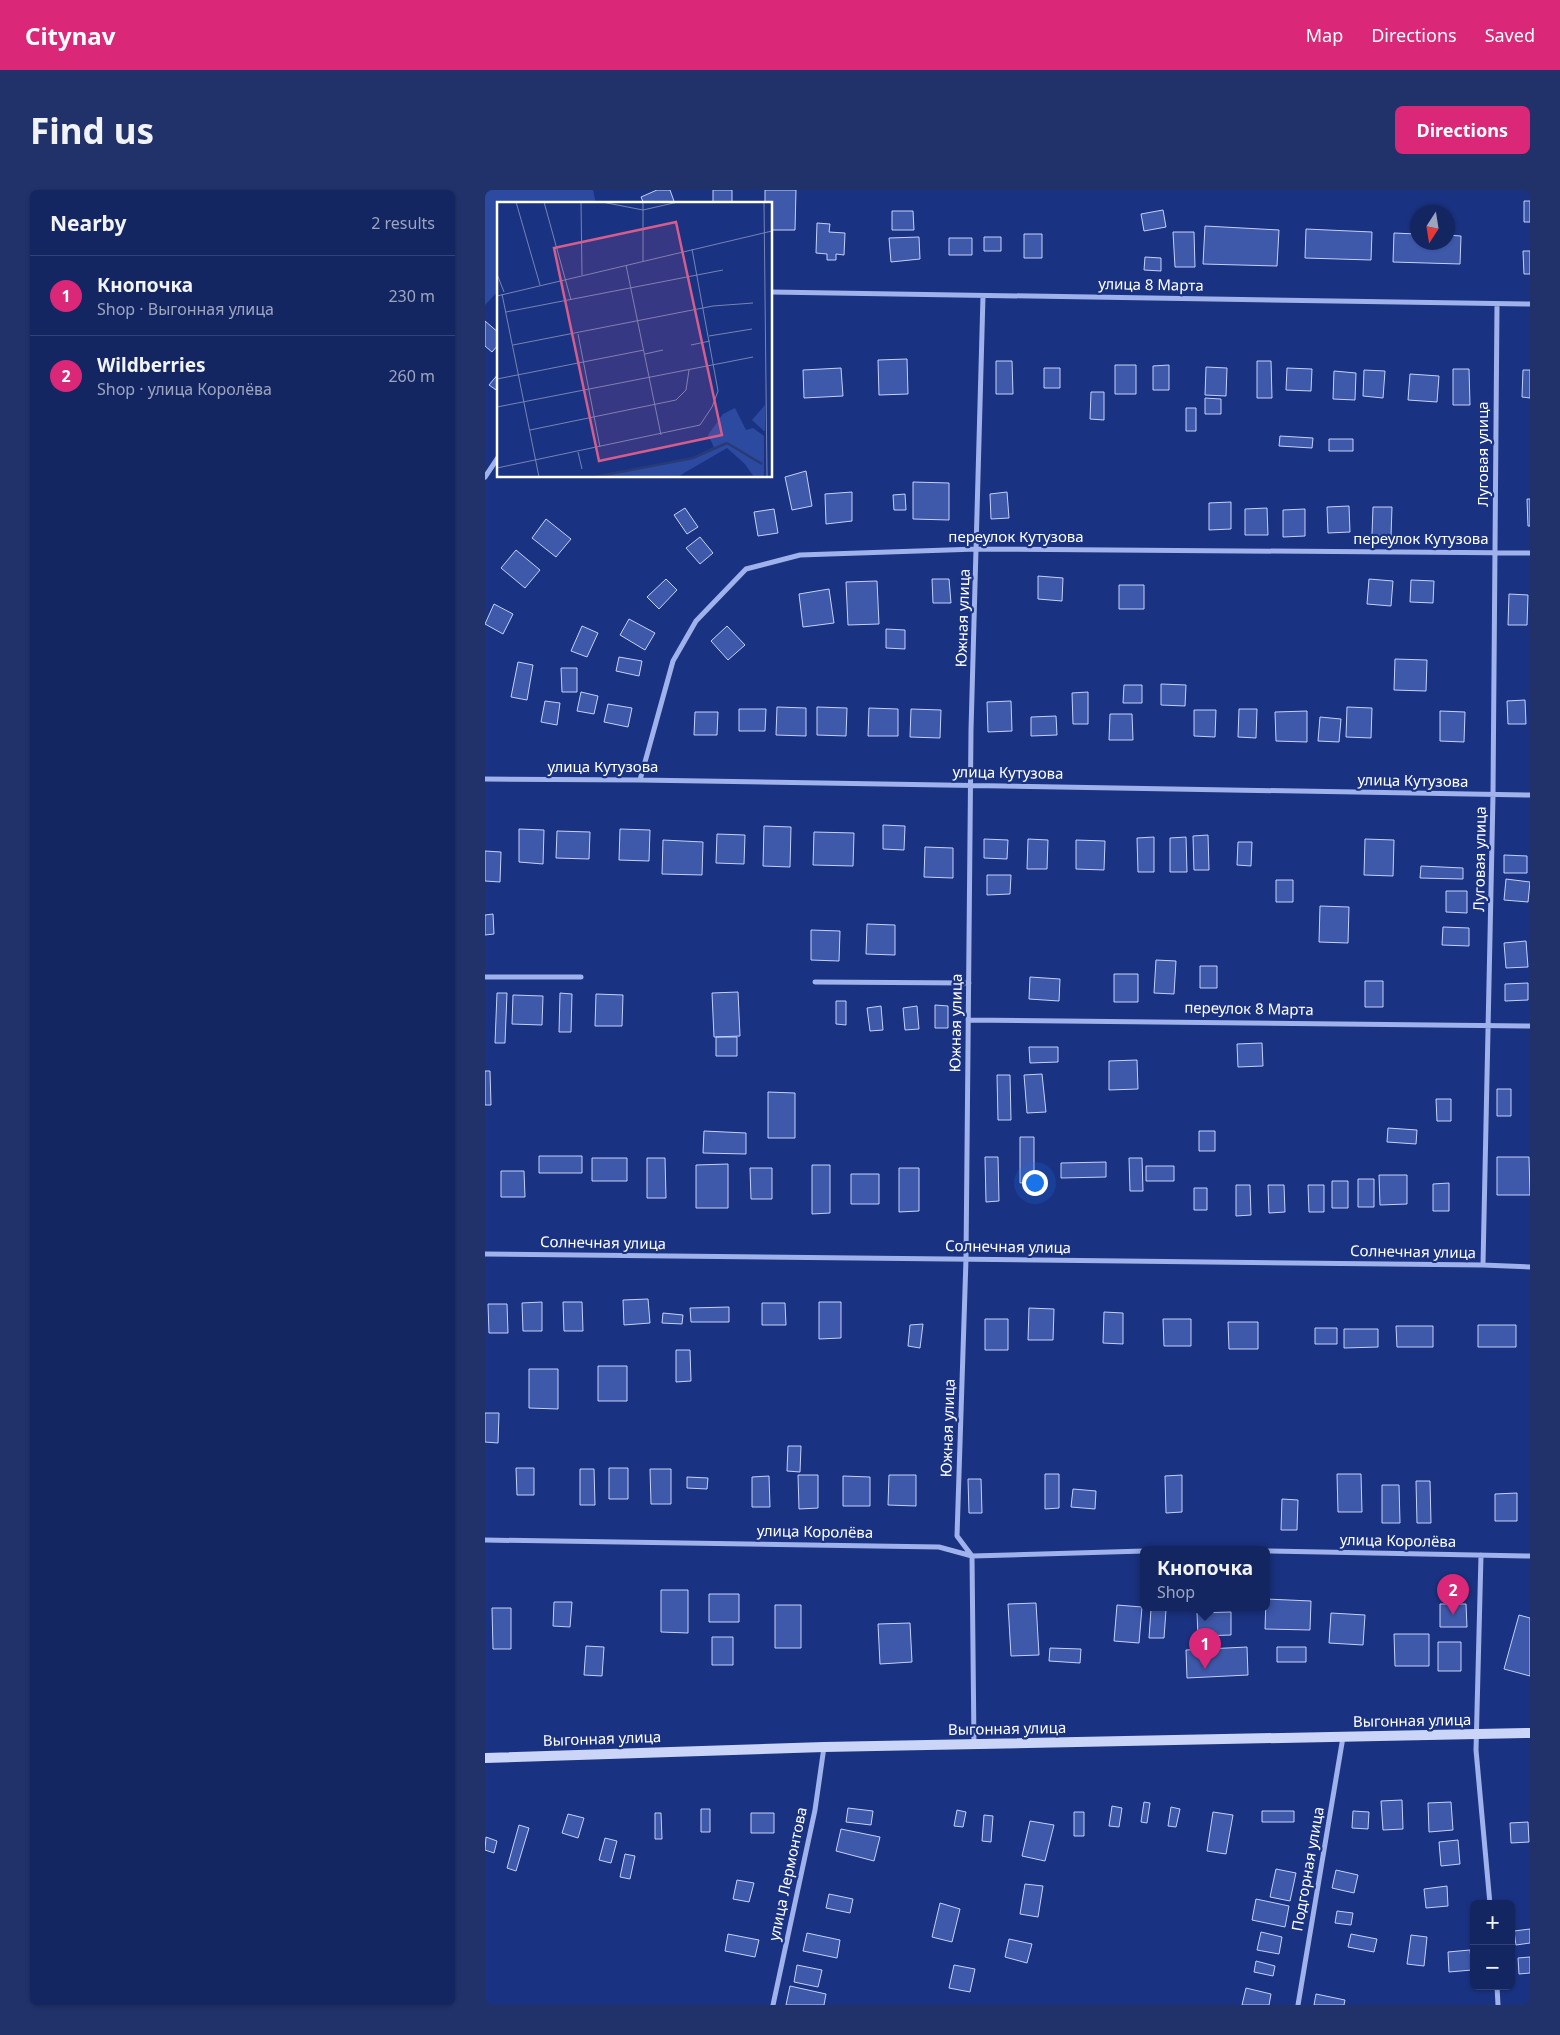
<!DOCTYPE html>
<meta charset="utf-8">
<style>
:root{--surface:#142662;--page:#21326b;--text:#f1f3f6;--muted:#9da5be;--line:#334377;--accent:#db2777}
body{margin:0;font-family:"Noto Sans",sans-serif;background:var(--page);color:var(--text)}
.controls{position:absolute;right:15px;bottom:15px;display:grid;overflow:hidden;border-radius:8px;box-shadow:0 1px 4px #0004}
.controls button{width:45px;height:45px;display:grid;place-items:center;padding:0;border:0;border-bottom:1px solid var(--line);background:var(--surface);color:var(--text);font:25px sans-serif}
.compass{position:absolute;left:925px;top:15px;width:45px;height:45px;border-radius:50%;background:var(--surface);box-shadow:0 1px 4px #0004;rotate:192deg}
.you{position:absolute;left:549px;top:992px;width:18px;height:18px;margin:-12px;border:4px solid #fff;border-radius:50%;background:#1a73e8;box-shadow:0 0 0 8px #1a73e833}
.badge{display:grid;place-items:center;width:32px;height:32px;border-radius:50%;background:var(--accent);color:#fff;font-size:16px;font-weight:700}
.pin{position:absolute;translate:-50% -41px;filter:drop-shadow(0 1px 2px #0008)}
.pin::after{content:'';position:absolute;top:26px;width:18px;height:15px;background:inherit;clip-path:polygon(0 0,100% 0,50% 100%)}
.popup{position:absolute;left:655px;top:1356px;width:130px;height:65px;box-sizing:border-box;display:grid;place-content:center;border-radius:8px;background:var(--surface);filter:drop-shadow(0 1px 4px #0005);font-size:16px;white-space:nowrap;color:var(--muted)}
.popup b{font-size:19px;color:var(--text)}
.popup::after{content:'';position:absolute;left:50%;top:100%;margin-left:-10px;border:10px solid transparent;border-top-color:var(--surface)}
.list{margin:0;padding:0;list-style:none}
h2{display:flex;justify-content:space-between;align-items:center;height:65px;margin:0;padding:0 20px;font-size:21px}
h2 small{font-size:16px;font-weight:400;color:var(--muted)}
.list li{display:grid;grid-template-columns:32px 1fr auto;gap:15px;align-items:center;box-sizing:border-box;height:80px;padding:0 20px;border-top:1px solid var(--line)}
.list b{display:block;font-size:19px;white-space:nowrap}
.list p{margin:0;font-size:16px;white-space:nowrap;color:var(--muted)}
.list em{font-size:16px;font-style:normal;color:var(--muted)}
.map{position:relative;flex:none;width:1045px;height:1815px;overflow:hidden;border-radius:8px}
header{display:flex;align-items:center;gap:30px;box-sizing:border-box;height:70px;padding:0 25px;background:var(--accent);color:#fff}
header strong{font-size:24px}
nav{display:flex;gap:28px;margin-inline-start:auto;font-size:18px}
.intro{display:flex;align-items:center;justify-content:space-between;box-sizing:border-box;height:120px;padding:0 30px}
h1{margin:0;font-size:35px}
.button{padding:12px 22px;border-radius:8px;background:var(--accent);color:#fff;font-size:18px;font-weight:700}
main{display:flex;gap:30px;padding:0 30px}
aside{flex:1;background:var(--surface);border-radius:8px;box-shadow:0 1px 4px #0004}
.map>svg:first-child{display:block}
</style>
<header>
<strong>Citynav</strong>
<nav><a>Map</a><a>Directions</a><a>Saved</a></nav>
</header>
<div class="intro"><h1>Find us</h1><a class="button">Directions</a></div>
<main>
<aside>
<h2>Nearby<small>2 results</small></h2>
<ul class="list">
<li><span class="badge">1</span><div><b>Кнопочка</b><p>Shop · Выгонная улица</p></div><em>230 m</em></li>
<li><span class="badge">2</span><div><b>Wildberries</b><p>Shop · улица Королёва</p></div><em>260 m</em></li>
</ul>
</aside>
<div class="map">
<svg width="1045" height="1815" viewBox="0 0 1045 1815">
<rect width="100%" height="100%" fill="#1a3282"/>
<path fill="#2d4aa1" d="M0 0H108L111 14H14V100L0 115Z"/>
<path fill="#3e58aa" stroke="#c4d1f8" d="M172 0H185L190 14H159L156 7Z
M228 0H247V14H228Z
M280 0H311L310 40H286V14H280Z
M1039 11H1045V32H1039Z
M678 20 681 37 659 41 656 24Z
M407 21H428L429 40H407Z
M332 33 345 34 344 42 360 43 359 65 351 64V70H342V64L331 63Z
M720 36 794 40 792 76 718 74Z
M821 39 887 42 886 70 820 68Z
M688 42H709L710 77H690Z
M909 43 932 44V52H962V45L976 46 975 74 908 72Z
M539 44H557V68H539Z
M434 47 435 69 406 72 404 48Z
M499 47H516V61H499Z
M464 48H487V65H464Z
M1038 61H1045V84H1039Z
M660 67 676 68V81L659 80Z
M0 131 14 143V154L7 162 0 156Z
M422 169 423 204 394 205 393 170Z
M511 171H527L528 204H511Z
M772 171H786L787 208H772Z
M630 175H651V204H630Z
M684 175V200H668V176Z
M721 177 742 178 741 206 720 205Z
M356 178 358 206 319 208 318 180Z
M559 178H575V198H559Z
M802 178 827 179 826 201 801 200Z
M968 179H984L985 215H968Z
M879 180 900 181 898 208 878 206Z
M1038 180H1045V208L1037 207Z
M849 181 871 183 870 210 848 209Z
M14 183V202L4 195Z
M925 184 954 186 952 212 923 210Z
M606 202H619V230L605 229Z
M720 208 736 209V224H720Z
M701 218H711V241H701Z
M795 246 828 248 827 258 794 256Z
M844 249H868V261H844Z
M321 281 327 316 307 320 300 287Z
M428 292 464 293V330L428 329Z
M367 302V331L341 334 340 304Z
M522 302 524 328 506 329 505 304Z
M420 304 421 320H409L408 305Z
M1042 309H1045V336H1043Z
M746 312V339L724 340V313Z
M864 316 865 342 843 343 842 317Z
M888 317H907L906 346 887 345Z
M200 318 213 337 202 344 189 325Z
M782 318 783 345H760V319Z
M289 319 293 343 273 346 269 322Z
M820 319V346L798 347V320Z
M61 329 86 349 71 367 47 348Z
M215 347 228 363 215 374 201 358Z
M31 360 55 380 40 398 16 378Z
M553 386 578 388 577 411 553 409Z
M181 389 192 400 174 419 162 407Z
M447 389H464L466 413H448Z
M884 389 908 391 906 416 882 414Z
M926 390 949 391 948 413 925 412Z
M392 391 394 434 363 435 361 392Z
M634 395H659V419H634Z
M344 399 349 433 318 437 314 404Z
M1024 404 1043 405 1042 435H1023Z
M9 414 28 424 18 444 0 434Z
M144 429 170 443 160 460 135 445Z
M97 436 113 443 102 467 86 461Z
M242 436 260 455 243 470 226 451Z
M401 439 420 440V459L401 458Z
M134 467 157 471 154 486 131 481Z
M910 469 942 470 941 501 909 500Z
M33 472 48 475 42 510 26 507Z
M76 478H92V502H77Z
M676 494 701 495 700 516 676 515Z
M639 495H657V513H638Z
M96 502 113 506 109 524 92 521Z
M603 502V534H588L587 503Z
M1040 510 1041 534H1023L1022 511Z
M60 511 75 513 72 535 56 532Z
M526 511 527 541 503 542 502 512Z
M123 514 147 518 143 537 119 532Z
M292 517 321 518V546L291 545Z
M332 517 362 518 361 546 332 545Z
M862 517 887 518 886 548 861 547Z
M384 518 413 519V546H383Z
M254 519H281L280 541H254Z
M426 519 456 520 455 548 425 547Z
M754 519H772L771 548 753 547Z
M709 520H731L730 547 709 546Z
M822 521V552L791 551 790 522Z
M955 521 980 522 979 552 955 551Z
M210 522H233L232 545H209Z
M625 524H647L648 550H624Z
M571 526 572 545 546 546V527Z
M835 527 856 529 854 552 833 551Z
M398 635 420 636 419 660 398 659Z
M279 636 306 637 305 677 278 676Z
M34 639 59 640 58 674 34 672Z
M135 639 165 640 164 671 134 670Z
M72 641 105 642 104 669 71 668Z
M329 642 369 643 368 676 328 675Z
M232 644 260 645 259 674 231 673Z
M723 645 724 680H709L708 646Z
M669 647V682H653L652 648Z
M701 647 702 682H685V648Z
M499 649 523 650 522 669 499 668Z
M543 649 563 650 562 679H542Z
M880 649 909 650 908 686 879 685Z
M178 650 218 652 217 685 177 684Z
M591 650 620 651 619 680 591 679Z
M753 652H767L766 676 752 675Z
M440 657 468 658V688L439 687Z
M0 661 16 662 15 692 0 691Z
M1019 665 1042 666V683H1019Z
M936 676 978 678V689L935 688Z
M502 685H526L525 704 502 705Z
M1021 689 1045 692 1043 712 1019 710Z
M791 690H808V712H791Z
M961 701H982V723L961 722Z
M835 716 864 717 863 753 834 752Z
M8 724 9 744 0 745V725Z
M382 734 410 735V765L381 764Z
M958 737 984 738V756L957 755Z
M326 740 355 741 354 771 326 770Z
M1041 751 1043 777 1021 778 1019 753Z
M671 770 691 771 689 804 669 803Z
M715 776H732V798H715Z
M629 784H653V812H629Z
M545 787 575 789 574 811 544 809Z
M880 791H898V817H880Z
M1043 793V810L1020 811V794Z
M253 802 255 846 229 847 227 803Z
M12 803H22L20 853H10Z
M75 803 87 804 86 842H74Z
M111 804 138 805 137 836H110Z
M28 805 58 806 57 835 27 834Z
M351 811H361V835L351 834Z
M450 815 463 816V838H450Z
M396 816 398 840 385 841 382 818Z
M432 816 434 839 420 840 418 818Z
M231 847H252V866H231Z
M777 853 778 876 753 877 752 854Z
M544 857H573V872L545 873Z
M652 870 653 899 624 900V871Z
M0 881H5L6 915H0Z
M557 884 561 922 542 923 539 885Z
M512 885H525L526 930H513Z
M1012 899H1026V926H1012Z
M283 902 310 903V948H283Z
M951 909H966V931H952Z
M903 938 932 940 931 954 902 952Z
M219 941 261 943V964L218 963Z
M714 941H730V961H714Z
M535 947H549V992L535 993Z
M54 966H97V983H54Z
M500 967H513L514 1011 501 1012Z
M1012 967H1044L1045 1005H1012Z
M107 968H142V991H107Z
M162 968H180L181 1008H162Z
M644 968H657L658 1001H645Z
M621 972V987L576 988V973Z
M243 974V1018H211V975Z
M327 975H345V1023L327 1024Z
M661 976H689V991H661Z
M265 978H287V1009H266Z
M414 978H434V1021L414 1022Z
M16 981H39L40 1007H16Z
M366 984H394V1014H366Z
M894 985H922V1014L895 1015Z
M873 989H889V1017H873Z
M847 991H863V1018H847Z
M964 993V1021H948V994Z
M751 995H765L766 1025 751 1026Z
M783 995H799L800 1022 784 1023Z
M823 995H839V1022H824Z
M709 998H722V1020H709Z
M163 1109 165 1133 139 1135 138 1110Z
M57 1112V1141H38L37 1113Z
M78 1112H97L98 1141H79Z
M334 1112H356V1148L334 1149Z
M277 1113H300L301 1135H277Z
M3 1114H22L23 1143H4Z
M244 1117V1132H206L205 1118Z
M544 1118 569 1119 568 1150H543Z
M619 1122 638 1123V1154L618 1153Z
M178 1123 198 1125 197 1134 177 1133Z
M500 1129H523V1160H500Z
M678 1129H706V1156H679Z
M743 1132H773V1159H744Z
M438 1134 435 1158 423 1156 425 1135Z
M993 1135H1031V1157H993Z
M911 1136H948V1157H912Z
M830 1138H852V1154H830Z
M859 1139H893V1157L859 1158Z
M191 1160H205L206 1191 191 1192Z
M113 1176H142V1211H113Z
M44 1179H73V1219L44 1218Z
M0 1223H14L13 1253 0 1252Z
M303 1256H316L315 1282 302 1281Z
M31 1278H49V1305H32Z
M124 1278H143V1309H124Z
M95 1279H109L110 1315H95Z
M165 1279H186V1314H166Z
M560 1284H574V1318L560 1319Z
M852 1284H876L877 1322H853Z
M313 1285H333V1318L314 1319Z
M404 1285H431V1316L403 1315Z
M697 1285V1322L681 1323 680 1286Z
M284 1286 285 1317H267V1287Z
M358 1286 385 1287V1316H358Z
M202 1287 223 1288 222 1299 202 1298Z
M483 1289H496L497 1323H484Z
M931 1291H945L946 1333H932Z
M897 1295H914L915 1333H897Z
M588 1299 611 1301 610 1319 586 1317Z
M1032 1303V1331H1010V1304Z
M797 1309 813 1310 812 1340H796Z
M176 1400H203V1443L176 1442Z
M224 1404H254V1432H224Z
M781 1409 826 1411 825 1440 780 1439Z
M69 1412H87L85 1437 68 1436Z
M551 1413 554 1465 526 1466 523 1414Z
M955 1414H981L982 1437H955Z
M290 1415H316V1458H290Z
M632 1415 657 1417 654 1453 629 1451Z
M7 1418H26V1459H8Z
M666 1419 681 1420 679 1448H664Z
M746 1422V1445L713 1446 712 1423Z
M846 1423 880 1425 878 1455 844 1453Z
M1034 1425 1045 1428V1486L1019 1479Z
M425 1433 427 1472 395 1474 393 1434Z
M909 1444H944V1476H910Z
M227 1447H248V1475H227Z
M953 1452H976V1481H953Z
M101 1456 119 1457 117 1486 99 1485Z
M762 1457 763 1485 702 1488 701 1460Z
M792 1457H821V1472H792Z
M565 1458 596 1459 595 1473 564 1471Z
M917 1610 918 1639 898 1640 896 1611Z
M659 1612 665 1613 662 1633 656 1632Z
M966 1612 968 1640 944 1642 943 1613Z
M627 1616 637 1618 634 1637 624 1636Z
M686 1617 695 1619 691 1637 683 1636Z
M363 1618 388 1621 386 1635 361 1632Z
M216 1619H225V1642H216Z
M472 1620 481 1622 478 1637 469 1636Z
M777 1621H809V1632H777Z
M868 1621 884 1622 883 1639 867 1638Z
M589 1622H599V1646H589Z
M728 1622 748 1625 741 1664 722 1661Z
M170 1623H176L177 1649H170Z
M266 1623H289V1643H266Z
M83 1624 99 1628 93 1648 77 1643Z
M499 1625 508 1626 506 1652 497 1651Z
M545 1631 569 1635 560 1671 537 1666Z
M1043 1632 1044 1652 1026 1653 1025 1633Z
M34 1635 44 1638 31 1681 22 1678Z
M356 1639 395 1647 389 1671 351 1661Z
M1 1647 12 1651 9 1663 0 1660Z
M120 1648 132 1651 126 1673 114 1670Z
M973 1650 975 1674 956 1676 954 1652Z
M140 1664 150 1666 145 1689 135 1687Z
M791 1679 811 1683 805 1711 785 1707Z
M851 1680 873 1685 869 1703 847 1698Z
M252 1690 269 1693 264 1712 248 1709Z
M540 1694 558 1696 553 1727 535 1724Z
M962 1696 963 1716 941 1718 939 1699Z
M344 1704 368 1709 365 1723 341 1718Z
M771 1709 804 1716 800 1737 767 1730Z
M455 1713 475 1719 467 1752 447 1747Z
M852 1721 868 1723 866 1735 850 1733Z
M1045 1739V1753L1031 1755 1029 1741Z
M776 1742 797 1747 794 1764 772 1760Z
M322 1743 355 1750 352 1768 318 1761Z
M243 1744 274 1750 270 1767 240 1761Z
M866 1744 892 1749 889 1762 863 1757Z
M926 1745 942 1747 939 1776 922 1774Z
M524 1749 547 1754 542 1773 520 1767Z
M985 1760 987 1780 964 1782 963 1762Z
M1045 1767V1783L1034 1784 1033 1768Z
M771 1771 790 1776 788 1786 769 1782Z
M312 1775 337 1780 333 1797 309 1792Z
M469 1775 490 1779 485 1802 464 1798Z
M305 1796 341 1804 339 1815H301Z
M761 1798 786 1804 784 1815H757Z
M831 1804 860 1810 859 1815H829Z"/>
<g fill="none" stroke-linecap="round" stroke-linejoin="round">
<path stroke="#9fb2eb" stroke-width="5" d="M286 102 1045 114
M0 287 14 266
M0 589 155 590 1045 605
M155 590 188 471 211 431 261 379 315 365 492 359 1045 363
M0 787H96
M330 792 484 793
M483 830 1045 836
M0 1064 998 1075 1045 1077
M998 1075 1008 605 1012 114
M0 1350 454 1357 487 1366 659 1361
M711 1360H759
M781 1361 1045 1366
M996 1365 991 1560 1005 1714
M489 1555 487 1366 472 1346 481 1069 486 540 498 106
M1012 1796 1013 1815
M288 1815 330 1620 339 1557
M813 1815 858 1547"/>
<path stroke="#cbd5f8" stroke-width="10" d="M0 1568 339 1557 1045 1543"/>
</g>
<g text-anchor="middle" stroke-width="4.5" stroke-linejoin="round" paint-order="stroke">
<g font-size="15" fill="#fff" stroke="#1a3282">
<text transform="translate(666 95) rotate(1)" y="5">улица 8 Марта</text>
<text transform="translate(998 264) rotate(-90)" y="5">Луговая улица</text>
<text x="531" y="352">переулок Кутузова</text>
<text x="936" y="354">переулок Кутузова</text>
<text transform="translate(478 428) rotate(-88)" y="5">Южная улица</text>
<text x="118" y="582">улица Кутузова</text>
<text transform="translate(523 583) rotate(1)" y="5">улица Кутузова</text>
<text transform="translate(928 591) rotate(1)" y="5">улица Кутузова</text>
<text transform="translate(995 669) rotate(-89)" y="5">Луговая улица</text>
<text transform="translate(764 819) rotate(1)" y="5">переулок 8 Марта</text>
<text transform="translate(471 833) rotate(-89)" y="5">Южная улица</text>
<text transform="translate(118 1053) rotate(1)" y="5">Солнечная улица</text>
<text transform="translate(523 1057) rotate(1)" y="5">Солнечная улица</text>
<text transform="translate(928 1062) rotate(1)" y="5">Солнечная улица</text>
<text transform="translate(463 1238) rotate(-88)" y="5">Южная улица</text>
<text transform="translate(330 1342) rotate(1)" y="5">улица Королёва</text>
<text transform="translate(913 1351) rotate(1)" y="5">улица Королёва</text>
<text transform="translate(927 1531) rotate(-1)" y="5">Выгонная улица</text>
<text transform="translate(522 1539) rotate(-1)" y="5">Выгонная улица</text>
<text transform="translate(117 1549) rotate(-2)" y="5">Выгонная улица</text>
<text transform="translate(823 1679) rotate(-80)" y="5">Подгорная улица</text>
<text transform="translate(303 1684) rotate(-78)" y="5">улица Лермонтова</text>
</g>
</g>
<g transform="translate(12 12)">
<rect width="275" height="275" fill="#1a3282"/>
<path d="M268 203V229H267L255 218ZM238 206 249 228 256 226 267 234V275H257L248 262 230 246 182 274 97 275 196 256 217 245 211 233 226 212Z" fill="#2d4aa1"/>
<path fill="none" stroke="#293b77" stroke-width="2.5" d="M230 241 265 262M97 275 196 256 230 241"/>
<path fill="none" stroke="#7684b4" stroke-width="1" d="M19 0 43 83M47 0 74 98M84 0 85 73M105 0 146 8 181 0M146 0V59M267 0 270 275M129 63 164 233M0 72 7 90M5 92 42 275M0 94 275 29M9 110 226 68M81 132 103 245M212 134 255 127M16 143 216 104 256 101M194 143 213 139M148 152 166 148M0 177 147 148M0 205 256 155M33 228 179 198 189 188 192 168M81 250 85 267M0 266 203 223 215 205 221 189 195 47"/>
<path fill="#d45d8c" fill-opacity="0.15" stroke="#d45d8c" stroke-width="2.5" d="M179 20 225 233 102 259 57 46Z"/>
<rect width="275" height="275" fill="none" stroke="#fff" stroke-width="2.5"/>
</g>
</svg>
<div class="controls">
<button>+</button>
<button>−</button>
</div>
<svg class="compass" viewBox="-18 -18 36 36"><path d="M0-13l5 13h-10z" fill="#e53935"/><path d="M0 13l5-13h-10z" fill="#9da5be"/></svg>
<div class="you"></div>
<div class="pin badge" style="left:720px;top:1479px">1</div>
<div class="popup"><b>Кнопочка</b>Shop</div>
<div class="pin badge" style="left:968px;top:1425px">2</div>
</div>
</main>
